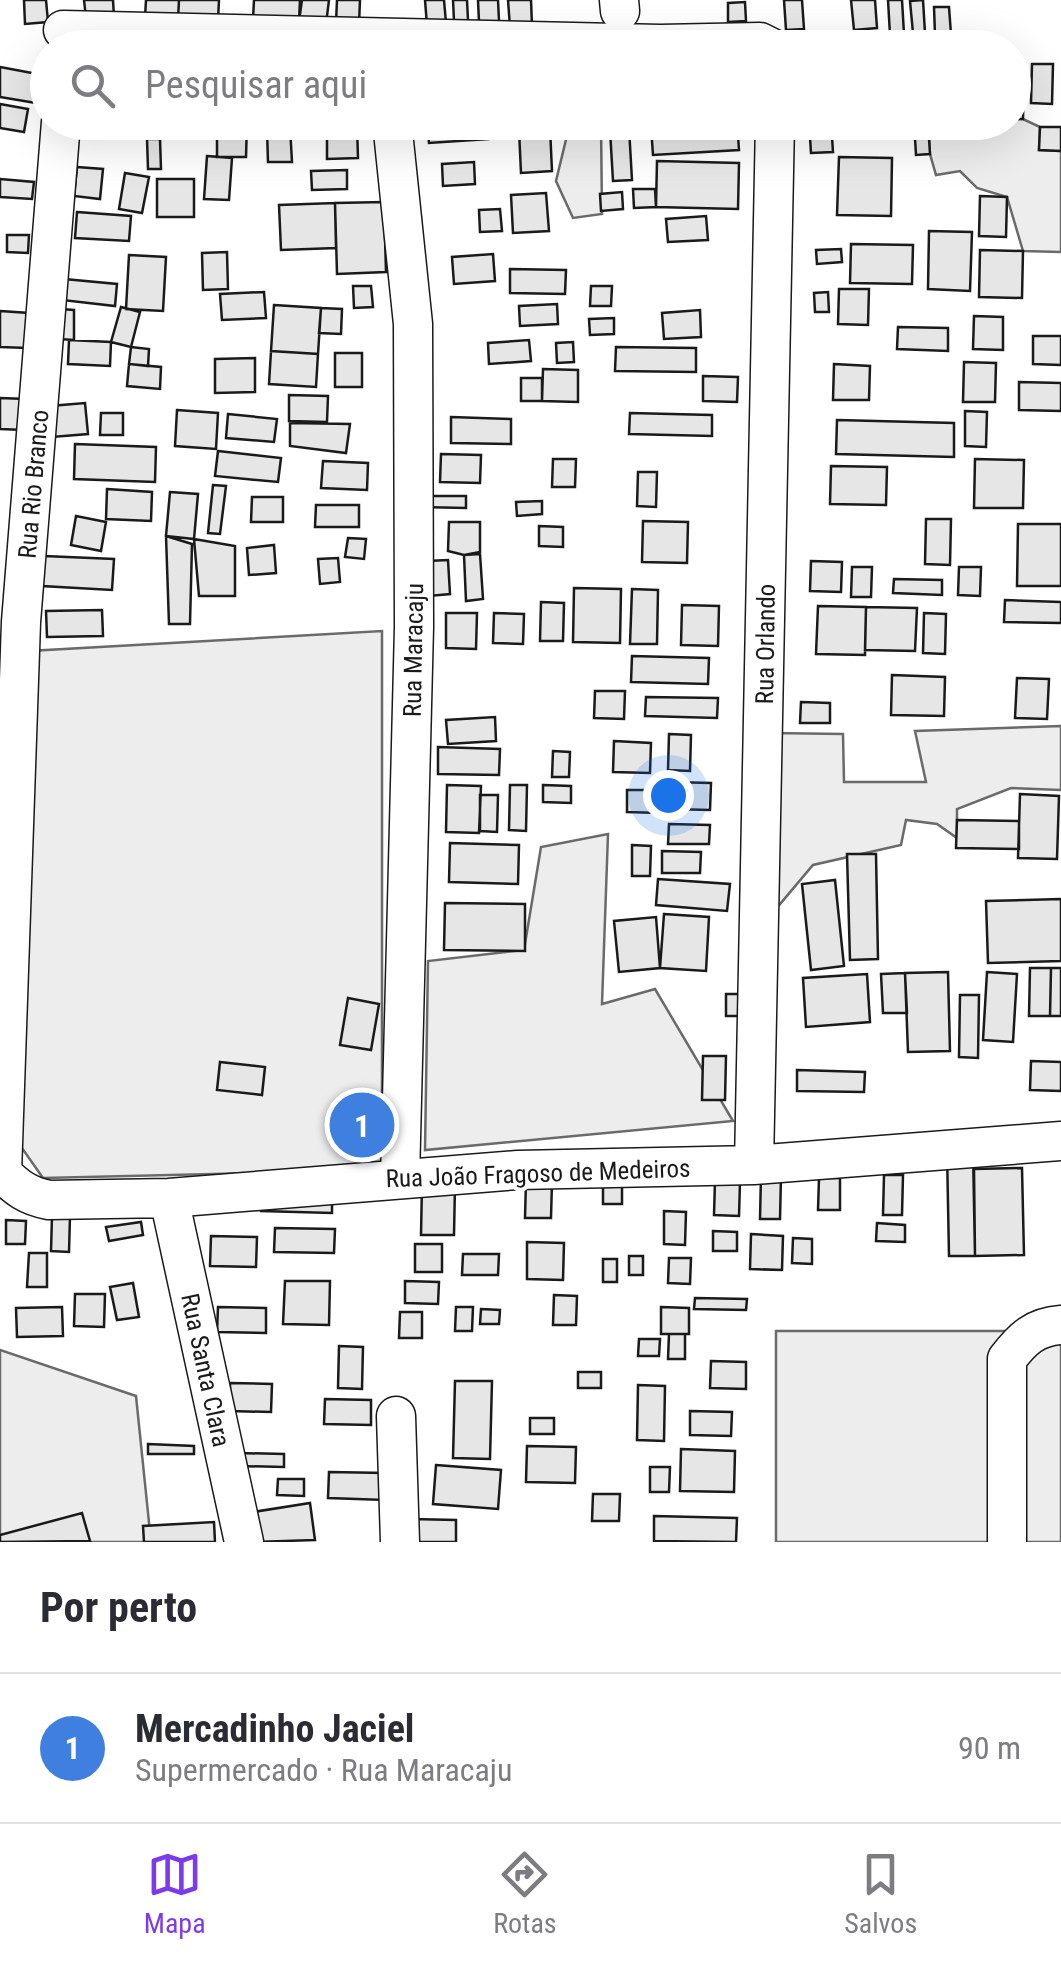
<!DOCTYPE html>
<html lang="pt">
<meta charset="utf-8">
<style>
:root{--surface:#fff;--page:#f2f2f3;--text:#2b2b33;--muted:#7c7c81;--line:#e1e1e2;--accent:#7c3aed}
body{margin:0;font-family:"Roboto Condensed",sans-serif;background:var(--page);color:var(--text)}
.you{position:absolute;left:668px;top:795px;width:35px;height:35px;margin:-25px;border:8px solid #fff;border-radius:50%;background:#1a73e8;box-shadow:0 0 0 15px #1a73e833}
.badge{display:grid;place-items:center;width:65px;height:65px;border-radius:50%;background:var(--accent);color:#fff;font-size:32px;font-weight:700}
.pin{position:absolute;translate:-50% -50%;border:5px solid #fff;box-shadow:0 2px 10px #0006}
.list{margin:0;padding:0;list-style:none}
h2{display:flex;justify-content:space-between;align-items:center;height:130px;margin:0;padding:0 40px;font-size:42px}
h2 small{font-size:32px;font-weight:400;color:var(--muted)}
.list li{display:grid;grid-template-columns:65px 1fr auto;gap:30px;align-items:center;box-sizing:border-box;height:150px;padding:0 40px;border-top:2px solid var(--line)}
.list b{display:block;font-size:38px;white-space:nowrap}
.list p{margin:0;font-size:32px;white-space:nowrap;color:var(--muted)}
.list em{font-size:32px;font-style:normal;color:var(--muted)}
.icon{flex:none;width:55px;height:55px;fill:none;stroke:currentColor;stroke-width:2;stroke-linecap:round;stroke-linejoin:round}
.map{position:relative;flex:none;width:1061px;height:1542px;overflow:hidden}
.search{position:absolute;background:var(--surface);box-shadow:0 10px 40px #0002;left:30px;right:30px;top:30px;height:110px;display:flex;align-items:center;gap:25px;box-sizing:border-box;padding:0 35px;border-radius:55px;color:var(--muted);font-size:38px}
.sheet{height:280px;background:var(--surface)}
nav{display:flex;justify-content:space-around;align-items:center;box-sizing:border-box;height:140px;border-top:2px solid var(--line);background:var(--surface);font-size:28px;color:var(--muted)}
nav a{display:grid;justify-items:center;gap:5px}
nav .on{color:var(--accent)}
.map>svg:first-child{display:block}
</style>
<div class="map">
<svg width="1061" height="1542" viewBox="0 0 1061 1542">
<rect width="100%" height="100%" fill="#fff"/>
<path fill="#ededed" stroke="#6a6a6a" stroke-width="2.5" d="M1014 119H1023L1040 127 1039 150 1061 151V252L1023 251 1007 197 977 188 960 171 936 175 930 154 928 123 1014 122Z
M570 123H601L602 214 573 218 556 181Z
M382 631V1170L43 1178 5 1124 29 651Z
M1061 726V790L1011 788 957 809V838L937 824 906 820 901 845 813 865 759 929 771 733 843 734 844 782H926L915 731Z
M608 834 602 1004 655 989 733 1121 425 1150 428 961 524 950 541 847Z
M776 1331H1061V1542H776Z
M0 1350 136 1396 151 1542H0Z"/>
<path fill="#e6e6e6" stroke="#1a1a1a" stroke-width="2.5" d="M24 0H46L48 22 25 24Z
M84 0H113L114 17 86 18Z
M146 0H179L178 19 145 18Z
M179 0H219L218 20 178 19Z
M254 0H300L299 21 253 19Z
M302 0H329L326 24 299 21Z
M337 0H360L359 24 336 23Z
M425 0H444L446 23 427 25Z
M453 0H467L468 20 454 21Z
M478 0H498L499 21 479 22Z
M508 0H531L532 26 510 27Z
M784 0H802L804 29 786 30Z
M851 0H875L877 28 854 30Z
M888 0H902L904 34 890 35Z
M923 0 925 33H913L910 1Z
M745 2 746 21 728 22V3Z
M934 7H949L951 34 935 35Z
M1032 64H1053L1052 104 1031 103Z
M0 67 48 76 42 104 0 97Z
M1014 70 1024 71 1023 119H1014Z
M0 104 28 109 24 132 0 128Z
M427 122H487L488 139 429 143Z
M737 122 739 150 653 155 651 127Z
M809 122H831L833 152 811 153Z
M914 122H928L930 154 916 155Z
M217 123H247L246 157H217Z
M327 126H357L358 158 327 159Z
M290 127 292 162H268L267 130Z
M1040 127H1061V151L1039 150Z
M550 128 552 171 521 173 519 130Z
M629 128 632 180 613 181 610 130Z
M147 139H160L161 169H148Z
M207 156 232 158 229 200 204 199Z
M839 157 892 158 891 216 837 215Z
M657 161 739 163 738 209 656 207Z
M474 162 475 184 443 186 442 164Z
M77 167 103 169 100 199 74 196Z
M347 170V189L312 190 311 171Z
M125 173 149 177 142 213 119 209Z
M0 179 34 182 32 199 0 197Z
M157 179H194V217H157Z
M633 189H655L656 207 634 208Z
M622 192 623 209 601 211 600 194Z
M546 193 549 231 513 233 511 195Z
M980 196 1007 197 1006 237 979 236Z
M384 202 386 272 337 274 335 203Z
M335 203 336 248 281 250 279 205Z
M500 209 502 231 480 232 479 210Z
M77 212 131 216 129 241 75 238Z
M706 216 708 240 668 242 666 219Z
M929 231 972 232 970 291 928 289Z
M7 235H29L28 253 7 252Z
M851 244 913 245 912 284 850 283Z
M841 249 842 262 817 264 816 250Z
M980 250 1023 251 1022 298 979 297Z
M227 252 228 289 203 290 202 253Z
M493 254 495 281 454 284 452 257Z
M129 255 166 257 163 311 126 309Z
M510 269 566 270 565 294 510 293Z
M64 279 117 284 115 306 62 300Z
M353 286H371L373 307 354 308Z
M591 286H612L611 306H590Z
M839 289H869L868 325 838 324Z
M264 292 266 318 222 320 220 294Z
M828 292 829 312H815L814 293Z
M557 304 558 324 520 326 519 306Z
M274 305 321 308 318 354 271 351Z
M121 307 140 312 131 347 111 342Z
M321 308 342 309 341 334 319 333Z
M60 309 74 310V340L59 339Z
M700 310 701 337 664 339 662 313Z
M0 311 29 313 27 348 0 347Z
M974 316 1003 317V350L973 349Z
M614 318V334L590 335 589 319Z
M898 327 948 328V351L897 349Z
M1033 336H1061V365L1033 364Z
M69 340 111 342 110 366 68 364Z
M529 340 531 361 489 364 488 343Z
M573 342 574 362 557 363 556 343Z
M131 347 149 349 148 366 129 364Z
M616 347 696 348V372L615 371Z
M271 351 318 354 316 387 269 384Z
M335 353H362V387H335Z
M255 358V392L215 393V359Z
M964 362 996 363 995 402H963Z
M129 364 161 367 160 389 127 386Z
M834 364 870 366 869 400H833Z
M543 369 578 370V402L542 401Z
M703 376 738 377 737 402 703 401Z
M521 378H542V401H521Z
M1019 382 1061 383V411L1019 410Z
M289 395 328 396 327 422 289 421Z
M0 398 26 399 24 430 0 429Z
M85 403 88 434 52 437 50 406Z
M177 410 218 413 216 449 175 446Z
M965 411 987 412 986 447 965 446Z
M101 413H123V435H100Z
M630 413 712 415V436L629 434Z
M228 414 277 419 274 442 226 438Z
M451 417 511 419V444L451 443Z
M837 420 954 423V457L836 454Z
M290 423 350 424 346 453 290 446Z
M75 444 156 447 155 482 74 479Z
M218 451 281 458 278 482 215 476Z
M441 454 481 455 480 483 440 482Z
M553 459H576L575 487H552Z
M975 459 1024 460 1023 508H974Z
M323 461 368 463 367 490 321 488Z
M831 466 887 467 886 505 830 504Z
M638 472H657L656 507 637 506Z
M213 485 226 486 220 534 208 533Z
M107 489 152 492 151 521 106 519Z
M170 492 198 494 194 539 166 536Z
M420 496H466V508L420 507Z
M252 497H283V522H251Z
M542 501V514L517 516 516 502Z
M316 505H359V527H315Z
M76 516 106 522 101 551 71 545Z
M926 519H951L950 565 925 564Z
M643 521 688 522 687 563 642 562Z
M449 522H480V552L464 555 448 551Z
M1018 524H1061V586H1017Z
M539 526 563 527V547L539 546Z
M166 536 192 544 190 624H169Z
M348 538 366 539 364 559 345 557Z
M194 539 235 546V596H199Z
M274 545 276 573 249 575 247 548Z
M480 554 483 599 466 601 464 555Z
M44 556 114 559 112 590 42 586Z
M338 558 340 582 320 584 318 559Z
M448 560 450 594 429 596 427 561Z
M811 561 842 562 841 592 810 591Z
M852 567H872L871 597H851Z
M959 567H981L980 596 958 595Z
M894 579 942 580V595L893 593Z
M574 588 621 589 620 643 573 642Z
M632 589 658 590 657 644H630Z
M1005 600 1061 602V623L1004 622Z
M541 602 564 603 563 641H540Z
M682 605 719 606 718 646 681 645Z
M818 606 866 607 865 655 816 654Z
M866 607 917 608 915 651 865 650Z
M102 610 103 636 47 637 46 611Z
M446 613H477L476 649 446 648Z
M494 613 524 614 523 644 493 643Z
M924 613 946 614 945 654 923 653Z
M632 656 709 658 708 684 631 682Z
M892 675 945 677 944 716 891 715Z
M1017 678 1049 679 1047 719 1015 718Z
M595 691H625L624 719 594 718Z
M646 697 718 698 717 718 645 716Z
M801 702 830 703V723H800Z
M495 717 496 741 448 744 446 720Z
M669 734 691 735 690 771 668 770Z
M614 741 651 743 650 773 613 772Z
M438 747 500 749 499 775 438 774Z
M553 751 570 752 569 777H552Z
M672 782 711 783 710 810 671 809Z
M447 785 481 786 479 833 446 832Z
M510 785H527L526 831 509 830Z
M543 785 571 786V803L543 802Z
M627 790H660L659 813 627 812Z
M1020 794 1059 796 1057 859 1018 858Z
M480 795H498L497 832 480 831Z
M957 820 1019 821V849L956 848Z
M669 824 710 825 709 844H668Z
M450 843 519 845 518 884 449 882Z
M632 845 651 846 650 876H632Z
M662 851 701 852 700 873H662Z
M847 854H876L878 959 850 960Z
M658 879 730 884 727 911 656 905Z
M835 880 844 966 811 970 802 884Z
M1061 899V961L988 963 986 901Z
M445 903 525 904V951L444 950Z
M664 914 709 917 706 971 660 968Z
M656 917 660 968 619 972 614 921Z
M1030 968H1051L1050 1016H1029Z
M1051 968H1061V1016H1050Z
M948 972 950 1051 908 1052 905 973Z
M987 972 1017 974 1013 1042 983 1040Z
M905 973 907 1013H883L881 974Z
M867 974 870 1022 806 1027 803 978Z
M726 994H745V1016H726Z
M960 995H979L978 1058 959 1057Z
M348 998 379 1004 371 1050 340 1045Z
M703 1056H726L725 1100H702Z
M1031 1061 1061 1062V1091L1030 1090Z
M220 1062 265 1067 262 1095 217 1090Z
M797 1070 865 1072 864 1092 797 1091Z
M349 1094 380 1097 374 1156 344 1153Z
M973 1151 975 1256H949L947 1152Z
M1022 1168 1024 1255 975 1256 974 1169Z
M761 1175 781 1176 780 1219H760Z
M884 1175H903L902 1215H883Z
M819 1178H840V1210H818Z
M526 1181 552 1182 551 1218H525Z
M715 1181 740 1182 739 1216 714 1215Z
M603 1183 622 1184V1204H603Z
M422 1184 455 1185 454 1235H421Z
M261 1192 332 1194V1213L261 1211Z
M664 1211 686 1212 685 1245 664 1244Z
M52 1216H70L69 1252 51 1251Z
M6 1220 26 1221 25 1244H6Z
M141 1222 143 1235 109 1241 106 1227Z
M877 1223 905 1225V1242L876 1241Z
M275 1228 335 1229 334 1253 274 1252Z
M713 1231 737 1232V1251H713Z
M751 1234 783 1236 782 1270 750 1269Z
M211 1236 257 1237 256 1267 210 1266Z
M793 1238 812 1239V1264L792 1263Z
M527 1242 564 1243 563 1280 527 1279Z
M415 1244H442V1272H415Z
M29 1253H47V1287H27Z
M463 1254H499L498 1275H462Z
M629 1256H643V1275H629Z
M669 1258H691L690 1284 668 1283Z
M603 1259H617V1282H603Z
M285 1281H330L329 1325 283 1324Z
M405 1281 439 1282 438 1304 405 1303Z
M133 1283 139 1317 117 1320 110 1287Z
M75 1294H105L104 1327 74 1326Z
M554 1295 577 1296 576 1325H553Z
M695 1298 747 1299 746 1310 694 1309Z
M62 1307 63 1336 17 1337 16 1308Z
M218 1307 266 1308V1333L217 1332Z
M456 1307H473L472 1331H455Z
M661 1307 689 1308V1334H661Z
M481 1309 500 1310 499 1324H480Z
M400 1312H422V1338H399Z
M669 1334H685V1359H668Z
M639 1339H660L659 1356H638Z
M339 1346 363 1347 362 1389 338 1388Z
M711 1361 746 1362V1389L710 1388Z
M578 1372H601V1388H578Z
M455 1381H492L490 1459 453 1458Z
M230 1383 272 1384 271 1412 230 1411Z
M638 1385 665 1386 664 1441 637 1440Z
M325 1399 371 1400V1425L324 1424Z
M690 1411 732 1412 731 1436 690 1435Z
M530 1418H554V1434H530Z
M148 1444 194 1446V1454H148Z
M527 1446 576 1447 575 1483 526 1482Z
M681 1449 735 1451 734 1492 680 1491Z
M238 1453 284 1454V1467L237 1466Z
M436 1465 501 1470 498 1509 433 1504Z
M650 1467H670L669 1492H650Z
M329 1472 386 1473 385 1500 328 1498Z
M278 1479H304V1496L277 1495Z
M593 1494H620L619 1521H592Z
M310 1503 315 1540 252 1542 247 1513Z
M82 1513 90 1541 0 1542V1535Z
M654 1516 737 1518 736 1542 654 1541Z
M411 1519 456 1520V1542H410Z
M214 1522 215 1542H144L143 1526Z"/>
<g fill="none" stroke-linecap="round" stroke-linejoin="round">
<g stroke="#1a1a1a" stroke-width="41">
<path id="minor" d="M619 0 620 11
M63 30 660 44 760 42 772 48
M61 122 21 622 2 1173C17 1188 28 1196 49 1200L169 1198 518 1170 754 1165 1061 1141
M392 122 413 324 414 627 400 1178
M754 1165 775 122
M169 1198 244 1542
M396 1416 400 1542
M1007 1542V1359C1023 1338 1035 1327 1061 1325"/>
</g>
<use href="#minor" stroke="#fff" stroke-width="38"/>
</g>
<g text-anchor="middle" stroke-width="8" stroke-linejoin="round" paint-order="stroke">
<g font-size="25" fill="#1a1a1a" stroke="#fff">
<text transform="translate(33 484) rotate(-85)" y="9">Rua Rio Branco</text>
<text transform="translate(765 644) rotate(-89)" y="9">Rua Orlando</text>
<text transform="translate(413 650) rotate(-89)" y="9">Rua Maracaju</text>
<text transform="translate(538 1173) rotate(-2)" y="9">Rua João Fragoso de Medeiros</text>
<text transform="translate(206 1370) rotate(78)" y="9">Rua Santa Clara</text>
</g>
</g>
</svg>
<div class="you"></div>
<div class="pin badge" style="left:362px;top:1125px;background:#3f7fe0">1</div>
<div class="search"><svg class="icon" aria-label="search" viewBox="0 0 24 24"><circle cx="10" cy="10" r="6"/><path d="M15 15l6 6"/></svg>Pesquisar aqui</div>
</div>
<section class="sheet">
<h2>Por perto<small></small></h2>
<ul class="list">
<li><span class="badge" style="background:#3f7fe0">1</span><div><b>Mercadinho Jaciel</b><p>Supermercado · Rua Maracaju</p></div><em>90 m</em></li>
</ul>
</section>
<nav>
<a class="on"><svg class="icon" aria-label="map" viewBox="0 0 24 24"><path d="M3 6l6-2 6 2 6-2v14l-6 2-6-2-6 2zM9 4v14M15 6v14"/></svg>Mapa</a>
<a><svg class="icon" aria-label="directions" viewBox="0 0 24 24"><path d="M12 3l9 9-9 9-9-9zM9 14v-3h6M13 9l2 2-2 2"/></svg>Rotas</a>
<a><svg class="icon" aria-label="saved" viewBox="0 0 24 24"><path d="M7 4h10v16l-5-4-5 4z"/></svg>Salvos</a>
</nav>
